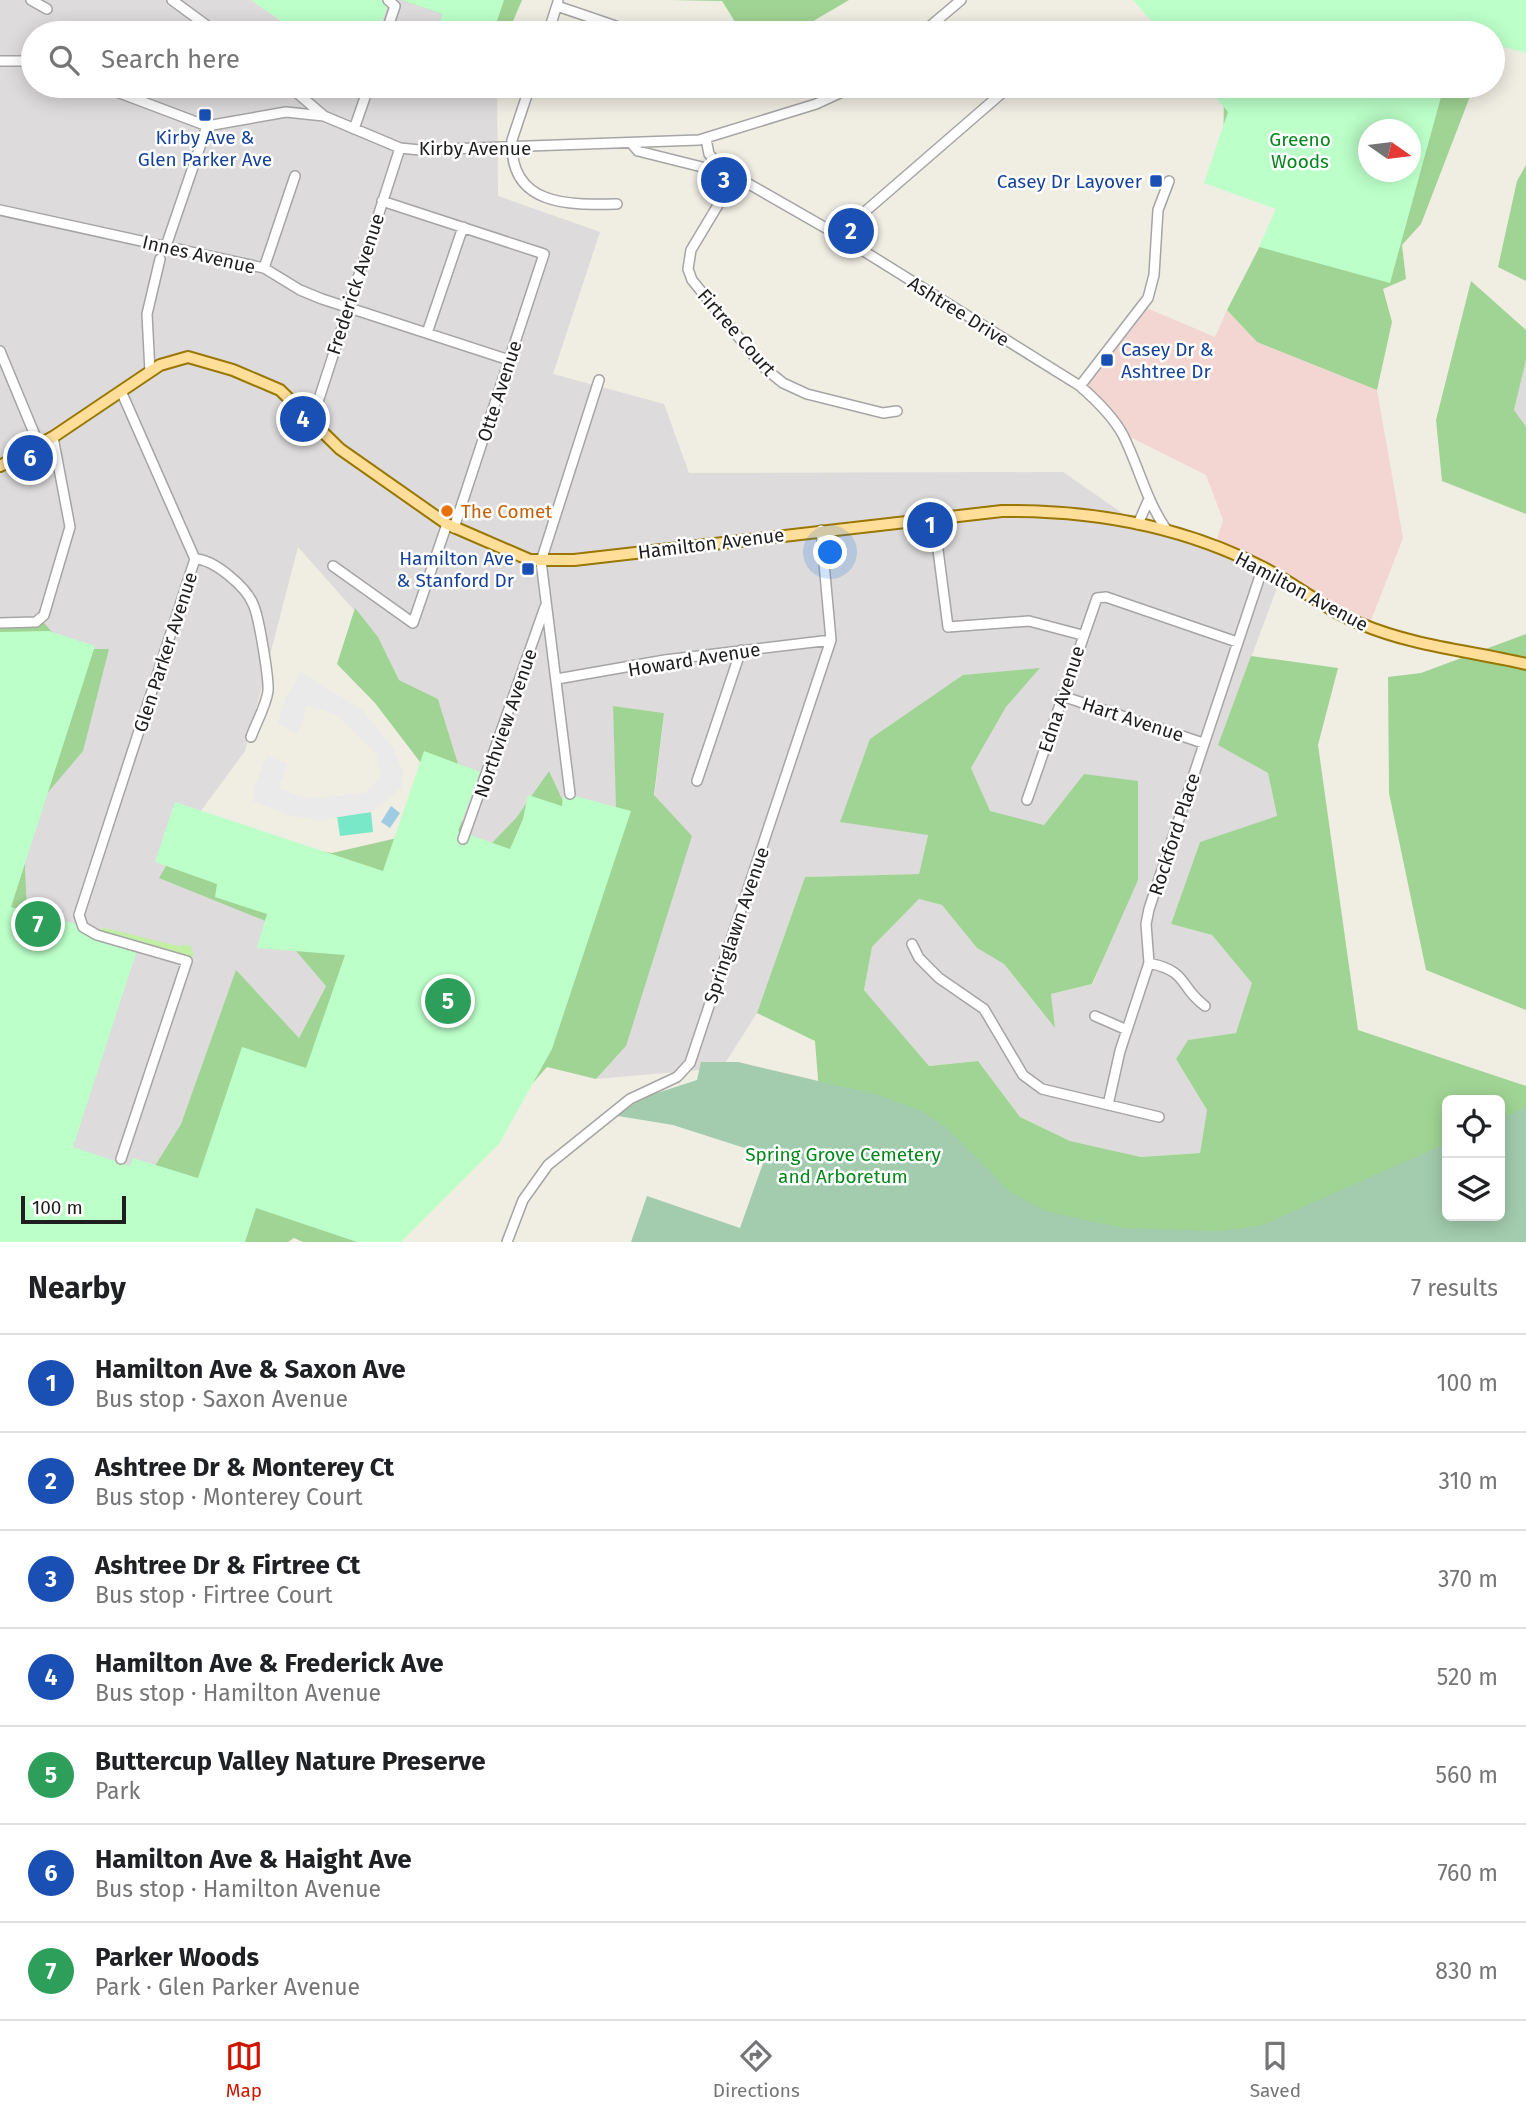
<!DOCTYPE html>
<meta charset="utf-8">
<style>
:root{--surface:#fff;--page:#f2f2f2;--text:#202124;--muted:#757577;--line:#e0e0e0;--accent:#cd1600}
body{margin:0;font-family:"Fira Sans",sans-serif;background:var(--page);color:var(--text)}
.controls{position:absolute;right:21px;bottom:21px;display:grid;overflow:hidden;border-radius:10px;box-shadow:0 4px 18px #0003}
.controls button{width:63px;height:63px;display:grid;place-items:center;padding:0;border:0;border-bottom:2px solid var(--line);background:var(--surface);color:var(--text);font:35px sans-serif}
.compass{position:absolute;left:1358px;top:119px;width:63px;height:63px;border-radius:50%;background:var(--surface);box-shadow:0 4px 18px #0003;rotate:104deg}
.scale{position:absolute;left:21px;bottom:18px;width:105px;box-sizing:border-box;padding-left:7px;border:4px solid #1e1e1e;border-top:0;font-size:19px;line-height:24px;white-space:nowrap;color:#1e1e1e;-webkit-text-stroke:5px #fff;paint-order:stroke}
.you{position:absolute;left:831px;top:553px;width:24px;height:24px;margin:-18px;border:5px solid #fff;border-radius:50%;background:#1a73e8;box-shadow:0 0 0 10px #1a73e833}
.badge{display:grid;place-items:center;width:46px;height:46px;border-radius:50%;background:var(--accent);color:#fff;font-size:23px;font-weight:700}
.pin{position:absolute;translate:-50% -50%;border:4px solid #fff;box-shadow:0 2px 7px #0006}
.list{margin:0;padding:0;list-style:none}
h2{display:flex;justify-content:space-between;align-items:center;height:91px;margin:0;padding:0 28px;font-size:30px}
h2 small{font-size:23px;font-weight:400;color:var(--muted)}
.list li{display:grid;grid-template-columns:46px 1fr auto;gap:21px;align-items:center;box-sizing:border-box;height:98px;padding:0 28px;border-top:2px solid var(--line)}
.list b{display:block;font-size:26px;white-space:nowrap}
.list p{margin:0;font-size:23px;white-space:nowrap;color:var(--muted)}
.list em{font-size:23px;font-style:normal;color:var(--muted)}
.icon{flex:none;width:38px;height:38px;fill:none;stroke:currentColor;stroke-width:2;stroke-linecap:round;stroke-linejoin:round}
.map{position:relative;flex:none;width:1526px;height:1242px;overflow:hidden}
.search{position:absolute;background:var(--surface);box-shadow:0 4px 18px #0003;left:21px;right:21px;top:21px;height:77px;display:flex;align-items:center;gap:18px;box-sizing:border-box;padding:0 24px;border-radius:38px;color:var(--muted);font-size:26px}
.sheet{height:777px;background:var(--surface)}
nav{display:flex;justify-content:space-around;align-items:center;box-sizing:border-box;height:98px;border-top:2px solid var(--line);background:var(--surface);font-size:19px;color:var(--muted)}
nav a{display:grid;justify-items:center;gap:4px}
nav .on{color:var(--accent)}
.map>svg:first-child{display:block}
</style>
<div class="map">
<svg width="1526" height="1242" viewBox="0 0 1526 1242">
<rect width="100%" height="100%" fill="#f0ede3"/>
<path fill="#dddbdb" d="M0 0H251L298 33H33V86H342L358 97 362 86H497L498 196 600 232 553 374 664 404 689 473 1063 472 1138 524 1166 529 1281 577 1219 744 1268 773 1277 817 1200 842 1171 924 1212 935 1253 983 1236 1033 1188 1040 1176 1059 1207 1110 1200 1153 1141 1157 1070 1141 1020 1117 978 1061 929 1066 864 990 872 947 919 899 942 905 977 948 1004 964 1054 1027 1051 994 1093 984 1105 953 1084 774 1044 825 990 812 971 768 1006 707 1039 669 963 675 919 874 805 877 757 1013 722 1068 596 1079 626 1046 664 713 613 706 617 808 569 814 549 771 516 818 465 872 459 767 438 699 399 680 378 637 298 547 245 751 189 827 326 985 299 1038 236 971 181 1124 143 1185 54 1158 28 932 23 822 109 649H66L0 621Z
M389 0H402L443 14 436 33H379Z
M1526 360V443L1514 410Z"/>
<path fill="#f3d6d1" d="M1142 306 1215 337 1227 310 1257 342 1377 390 1403 538 1368 628 1215 546 1223 520 1206 475 1122 433 1080 386Z"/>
<path fill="#c1f0a4" d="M105 928 178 946 190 945 194 955 187 961 90 933Z"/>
<path fill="#a0d494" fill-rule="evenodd" d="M402 0H522L508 33H436L442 14Z
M669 0H849L793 33H742L722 1Z
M1224 86H1474L1421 224 1402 245 1406 279 1383 289 1392 322 1377 390 1257 342 1227 310 1281 205 1223 178ZM1368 130H1410V172H1368Z
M1526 165V281L1498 267 1517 181Z
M1471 281 1526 330V360L1514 410 1526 427V514L1442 481 1436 420Z
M355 608 378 637 399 680 438 699 459 767 465 871 516 818 549 771 569 814 616 807 613 706 664 713 654 795 692 836 626 1046 596 1079 547 1067 416 1216 400 1242H303L294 1238 288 1242H0V621L41 619 66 649H109L83 751 23 822 28 932 55 1158 143 1185 181 1124 236 970 299 1038 326 986 273 924 159 878 189 827 332 853 419 833 430 775 375 703 337 664Z
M1526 634V1010L1426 970 1389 793 1388 677 1421 673Z
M1251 656 1338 668 1318 745 1358 1030 1526 1086V1242H631L751 1236 819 1092 815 1041 757 1013 805 877 919 874 928 835 840 822 870 739 963 675 1040 668 1006 707 971 768 990 811 1044 825 1084 774 1138 781V880L1092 984 1051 994 1055 1028 1004 964 977 948 942 905 919 899 872 947 864 990 929 1066 978 1061 1020 1117 1070 1141 1141 1157 1200 1153 1207 1110 1176 1059 1188 1040 1236 1033 1252 983 1212 935 1171 924 1200 842 1277 816 1268 773 1218 745ZM1447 1100H1500V1216H1447Z"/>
<path fill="#a2ccad" d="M701 1062H738L878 1095 924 1112 949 1130 1011 1193 1046 1211 1122 1228 1218 1231 1260 1226 1447 1143V1216H1500V1119L1526 1107V1242H631L647 1196 740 1228 766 1155 673 1125 612 1115 651 1095 697 1080Z"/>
<path fill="#bcffc9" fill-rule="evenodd" d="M251 0H389L379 33H321L323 31 309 22 298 33Z
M402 0H504L493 33H436L442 14Z
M1133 0H1526V53L1493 44V33H1162Z
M1206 86H1444L1390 283 1259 247 1276 209 1204 183 1228 112ZM1368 130H1410V172H1368Z
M49 631 95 646 11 907 140 941 73 1147 130 1166 133 1158 198 1178 242 1047 306 1068 345 955 257 948 267 914 215 897 217 884 155 862 175 802 383 871 424 751 480 772 458 831 510 849 523 819 528 795 562 806 563 797H578L631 811 552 1049 499 1144 401 1242H357L256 1208 245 1242H0V632Z"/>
<path fill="#79e8c9" d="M371 812 373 832 340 836 337 816Z"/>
<path fill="#eaeaea" d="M301 672 362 710 392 746 403 772 401 788 371 812 320 820 289 815 253 801 256 782 267 756 287 764 279 789 309 799 365 793 381 776 377 754 337 715 307 705 298 734 278 723 286 697Z"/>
<path fill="#9fcce3" d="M391 806 400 813 390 828 381 822Z"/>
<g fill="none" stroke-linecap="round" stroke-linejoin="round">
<g stroke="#a5a5a5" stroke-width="12">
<path id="minor" d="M31 0 47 9
M172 0 217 33
M557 6 636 33
M386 33 395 6 388 0
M548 33 558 2
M710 33 720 30
M922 33 961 0
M0 61H33
M101 86 207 126 286 112 324 116 400 148 420 150 699 140 816 104 855 86
M289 86 324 116
M530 86 512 140C509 207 570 205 617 204
M354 129 369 86
M706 139 709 154 721 168 838 235 1080 386C1096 400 1113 416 1123 435 1139 467 1146 500 1166 529
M632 144 638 151 706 168H721
M736 175 691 250 688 269 692 280 762 366 783 383 807 394 883 413 897 411
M382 201 544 254 454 528
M0 210 264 268 300 290 322 299 509 360
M838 235 1010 86
M166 246 207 126
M264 268 295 176
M427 333 463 227
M0 351 39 445
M150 372 147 314 160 259
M1080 386 1148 298 1154 275 1158 210 1169 181
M121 391 195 559 79 915 83 927 97 935 187 961 121 1159
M308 417 317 405 400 148
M934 519 948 627 1029 621 1082 635
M1138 524 1148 501
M195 559C214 559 246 587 253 604 259 616 269 679 268 691 266 706 256 723 251 737
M333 566 413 623 447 524
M0 623 36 622 44 615 70 527 53 437
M557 679 665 660 831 640
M1062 696 1203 743
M697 781 741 650
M570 794 541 561 599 380
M1027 800 1097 598 1106 597 1237 642
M463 839 545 607
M912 944 919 958 939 978 984 1009 1023 1075 1042 1089 1159 1117
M1149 963C1190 972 1178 986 1205 1006
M1095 1016 1127 1030
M1108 1105 1120 1051 1149 963 1146 924 1149 909 1263 567
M507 1242 523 1200 548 1165 630 1099 677 1077 690 1063 831 640 821 530"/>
</g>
<g stroke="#970" stroke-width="14">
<path id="major" d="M0 466 53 437 160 365 188 357 233 370 280 390 340 449 447 524 530 560H574L1002 511C1092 510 1183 526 1264 568 1298 585 1325 610 1361 624 1413 646 1471 651 1526 664"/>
</g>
<use href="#minor" stroke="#fff" stroke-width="9"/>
<use href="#major" stroke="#ffde9a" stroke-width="10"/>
</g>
<g fill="#1a4fb4" stroke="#fff" stroke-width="2.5">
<rect x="198" y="108" width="14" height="14" rx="3.5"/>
<rect x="1149" y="174" width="14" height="14" rx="3.5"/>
<rect x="1100" y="353" width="14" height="14" rx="3.5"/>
<rect x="521" y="562" width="14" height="14" rx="3.5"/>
</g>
<circle fill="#e8710a" stroke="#fff" stroke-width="2.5" cx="447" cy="511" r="7"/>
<g text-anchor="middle" stroke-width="5" stroke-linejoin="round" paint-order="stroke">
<g font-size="19" fill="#164399" stroke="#fff" text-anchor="end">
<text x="205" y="144" text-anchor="middle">Kirby Ave &amp;<tspan x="205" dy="22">Glen Parker Ave</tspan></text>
<text x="1142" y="188">Casey Dr Layover</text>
<text x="1121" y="356" text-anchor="start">Casey Dr &amp;<tspan x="1121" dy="22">Ashtree Dr</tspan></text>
<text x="514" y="565">Hamilton Ave<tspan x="514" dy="22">&amp; Stanford Dr</tspan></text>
</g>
<g font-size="19" fill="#00891a" stroke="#fff">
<text x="1300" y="146">Greeno<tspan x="1300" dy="22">Woods</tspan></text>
<text x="843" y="1161">Spring Grove Cemetery<tspan x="843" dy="22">and Arboretum</tspan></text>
</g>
<g font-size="19" fill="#1e1e1e" stroke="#fff">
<text x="475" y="155">Kirby Avenue</text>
<text transform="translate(199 254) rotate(13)" y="7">Innes Avenue</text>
<text transform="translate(355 284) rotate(-72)" y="7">Frederick Avenue</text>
<text transform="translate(959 311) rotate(32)" y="7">Ashtree Drive</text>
<text transform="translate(737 332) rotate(49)" y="7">Firtree Court</text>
<text transform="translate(499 391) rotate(-72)" y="7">Otte Avenue</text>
<text transform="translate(711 543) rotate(-7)" y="7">Hamilton Avenue</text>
<text transform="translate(1302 591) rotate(28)" y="7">Hamilton Avenue</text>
<text transform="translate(165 652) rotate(-72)" y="7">Glen Parker Avenue</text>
<text transform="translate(694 659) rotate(-9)" y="7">Howard Avenue</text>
<text transform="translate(1061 699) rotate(-72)" y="7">Edna Avenue</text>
<text transform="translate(1133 719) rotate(18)" y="7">Hart Avenue</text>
<text transform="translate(505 723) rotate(-71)" y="7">Northview Avenue</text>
<text transform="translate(1174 834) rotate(-72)" y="7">Rockford Place</text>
<text transform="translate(736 925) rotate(-71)" y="7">Springlawn Avenue</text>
</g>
<g font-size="19" fill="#c56008" stroke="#fff" text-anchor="start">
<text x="461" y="518">The Comet</text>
</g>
</g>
</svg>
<div class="controls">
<button><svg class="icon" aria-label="locate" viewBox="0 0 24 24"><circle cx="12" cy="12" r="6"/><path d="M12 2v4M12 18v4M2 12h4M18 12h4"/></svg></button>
<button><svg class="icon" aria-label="layers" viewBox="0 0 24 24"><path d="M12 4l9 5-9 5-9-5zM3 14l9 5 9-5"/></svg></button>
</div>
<svg class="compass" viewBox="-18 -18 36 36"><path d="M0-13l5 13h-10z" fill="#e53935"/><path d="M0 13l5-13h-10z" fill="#757577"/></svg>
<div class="scale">100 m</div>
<div class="you"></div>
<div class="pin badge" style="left:930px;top:525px;background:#1a4fb4">1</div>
<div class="pin badge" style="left:851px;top:231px;background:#1a4fb4">2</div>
<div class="pin badge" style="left:724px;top:180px;background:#1a4fb4">3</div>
<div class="pin badge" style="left:303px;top:419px;background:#1a4fb4">4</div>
<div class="pin badge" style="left:448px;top:1001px;background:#2e9e5b">5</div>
<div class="pin badge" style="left:30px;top:458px;background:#1a4fb4">6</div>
<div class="pin badge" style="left:38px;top:924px;background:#2e9e5b">7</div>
<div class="search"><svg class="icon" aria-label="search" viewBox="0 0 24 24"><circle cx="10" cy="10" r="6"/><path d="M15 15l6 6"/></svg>Search here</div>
</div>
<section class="sheet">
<h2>Nearby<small>7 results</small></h2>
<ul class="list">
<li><span class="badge" style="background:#1a4fb4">1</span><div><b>Hamilton Ave &amp; Saxon Ave</b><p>Bus stop · Saxon Avenue</p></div><em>100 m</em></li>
<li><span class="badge" style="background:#1a4fb4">2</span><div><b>Ashtree Dr &amp; Monterey Ct</b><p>Bus stop · Monterey Court</p></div><em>310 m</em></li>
<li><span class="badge" style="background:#1a4fb4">3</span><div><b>Ashtree Dr &amp; Firtree Ct</b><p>Bus stop · Firtree Court</p></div><em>370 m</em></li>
<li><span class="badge" style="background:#1a4fb4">4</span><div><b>Hamilton Ave &amp; Frederick Ave</b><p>Bus stop · Hamilton Avenue</p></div><em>520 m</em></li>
<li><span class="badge" style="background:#2e9e5b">5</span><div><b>Buttercup Valley Nature Preserve</b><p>Park</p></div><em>560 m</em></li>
<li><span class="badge" style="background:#1a4fb4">6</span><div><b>Hamilton Ave &amp; Haight Ave</b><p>Bus stop · Hamilton Avenue</p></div><em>760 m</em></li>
<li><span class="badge" style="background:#2e9e5b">7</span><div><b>Parker Woods</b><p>Park · Glen Parker Avenue</p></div><em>830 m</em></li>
</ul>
</section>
<nav>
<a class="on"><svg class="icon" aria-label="map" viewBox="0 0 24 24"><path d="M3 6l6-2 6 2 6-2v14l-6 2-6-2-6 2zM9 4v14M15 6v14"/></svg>Map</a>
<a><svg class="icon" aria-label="directions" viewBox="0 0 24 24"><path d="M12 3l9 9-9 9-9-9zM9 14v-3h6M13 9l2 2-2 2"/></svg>Directions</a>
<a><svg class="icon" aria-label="saved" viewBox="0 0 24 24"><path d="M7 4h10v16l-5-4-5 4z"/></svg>Saved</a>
</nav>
